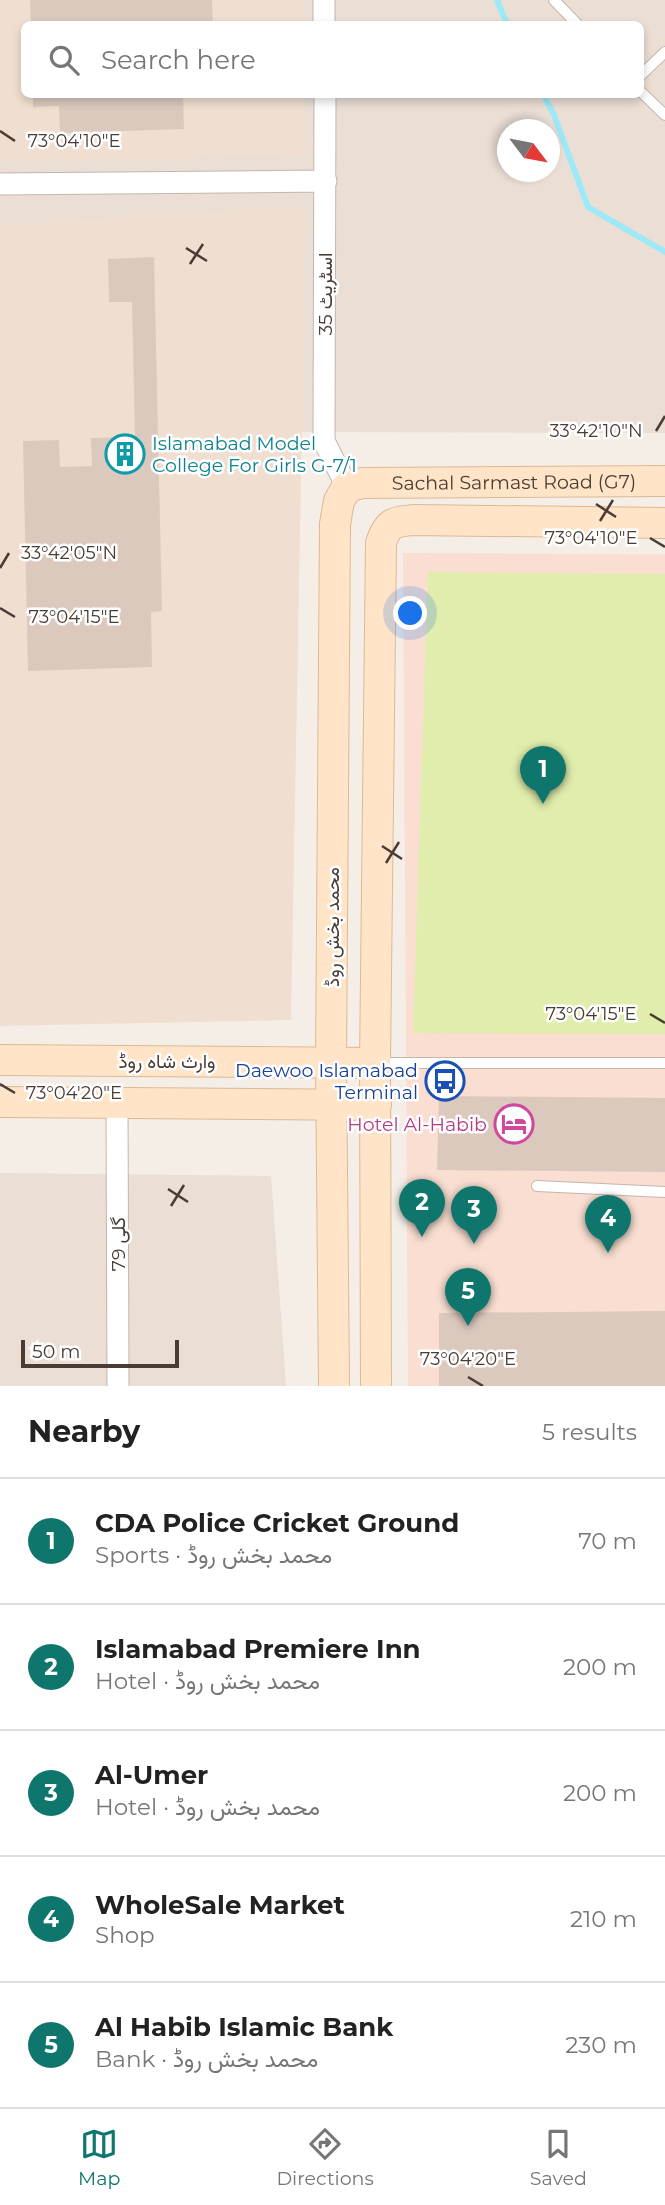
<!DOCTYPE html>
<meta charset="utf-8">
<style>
:root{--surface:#fff;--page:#f2f2f2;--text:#222;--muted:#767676;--line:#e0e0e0;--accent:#0f766e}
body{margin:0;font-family:Montserrat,Vazirmatn,sans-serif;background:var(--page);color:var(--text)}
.compass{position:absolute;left:497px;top:119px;width:63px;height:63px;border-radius:50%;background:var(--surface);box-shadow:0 4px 10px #0003;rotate:122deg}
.scale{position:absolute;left:21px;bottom:18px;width:158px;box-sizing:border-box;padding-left:7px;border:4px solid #493c35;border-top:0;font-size:19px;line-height:24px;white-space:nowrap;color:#493c35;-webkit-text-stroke:5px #fff;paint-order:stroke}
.you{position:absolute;left:411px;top:614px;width:24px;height:24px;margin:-18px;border:5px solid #fff;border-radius:50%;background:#1a73e8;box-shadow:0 0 0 10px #1a73e833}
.badge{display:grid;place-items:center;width:46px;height:46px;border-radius:50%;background:var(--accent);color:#fff;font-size:23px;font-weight:700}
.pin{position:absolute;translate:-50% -58px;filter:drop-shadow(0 2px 4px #0008)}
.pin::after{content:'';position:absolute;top:37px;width:24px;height:21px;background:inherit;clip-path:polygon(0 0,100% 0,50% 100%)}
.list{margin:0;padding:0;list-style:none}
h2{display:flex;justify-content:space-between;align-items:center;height:91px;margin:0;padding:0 28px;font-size:30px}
h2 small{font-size:23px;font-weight:400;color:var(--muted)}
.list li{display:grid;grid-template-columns:46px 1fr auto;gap:21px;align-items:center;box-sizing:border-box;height:126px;padding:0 28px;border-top:2px solid var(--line)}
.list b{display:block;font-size:26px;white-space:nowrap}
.list p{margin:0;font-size:23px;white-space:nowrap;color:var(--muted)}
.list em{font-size:23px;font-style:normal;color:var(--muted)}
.icon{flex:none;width:38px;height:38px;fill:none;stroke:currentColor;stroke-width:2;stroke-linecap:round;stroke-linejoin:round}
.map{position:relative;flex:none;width:665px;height:1386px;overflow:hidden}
.search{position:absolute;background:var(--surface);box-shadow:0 4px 10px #0003;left:21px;right:21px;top:21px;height:77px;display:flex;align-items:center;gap:18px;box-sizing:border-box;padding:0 24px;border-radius:10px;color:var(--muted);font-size:26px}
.sheet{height:721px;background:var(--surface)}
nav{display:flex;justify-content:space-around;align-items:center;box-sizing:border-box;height:98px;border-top:2px solid var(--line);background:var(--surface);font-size:19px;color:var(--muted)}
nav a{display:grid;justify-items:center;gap:4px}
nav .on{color:var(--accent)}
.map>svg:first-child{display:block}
</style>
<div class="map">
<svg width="665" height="1386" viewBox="0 0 665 1386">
<rect width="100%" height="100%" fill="#f5eee7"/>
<path fill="#eaded5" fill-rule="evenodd" d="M0 0H665V433L279 432 0 995ZM24 24H640V94H24ZM508 130H550V172H508Z
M0 1173 271 1176 286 1386H0Z"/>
<path fill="#f9ded1" d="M403 553 665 554V1386H408Z"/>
<path fill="#f0dfd0" d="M0 0H304V24H24V94L305 95 306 155 0 161Z
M306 206 291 1020 0 1026V226Z"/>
<path fill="#e0edac" d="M428 572 665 574V1034L413 1033Z"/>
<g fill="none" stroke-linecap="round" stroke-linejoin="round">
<path stroke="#9ee9f7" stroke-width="6" d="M497 0 507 24
M543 94 554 115 588 207 665 252"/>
</g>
<path fill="#dbc9be" d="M30 0H212L213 24H31Z
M33 94H183L184 129 60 133 59 106 33 107Z
M154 257 162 611 151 612 152 667 28 671 23 441 59 440 60 467 92 466 91 438 135 437 132 302H109L108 259Z
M439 1096 665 1098V1172L437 1170Z
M665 1311V1386H439V1313Z"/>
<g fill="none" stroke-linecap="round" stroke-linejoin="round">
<g stroke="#c5b6ac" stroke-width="12">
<path id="lane" d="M554 0 577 24
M640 76 665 52
M640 91 665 115
M378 1063H665
M537 1186 665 1192"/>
</g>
<g stroke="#c5b6ac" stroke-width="23">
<path id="street" d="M324 0V24
M325 94 324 441 347 487
M0 184 326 181
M117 1103 118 1386"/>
</g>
<g stroke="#ddb895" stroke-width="32">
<g id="secondary">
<path d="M0 1060 375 1063"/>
<path d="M0 1102 376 1105"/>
<path id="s1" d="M334 1386 331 1061 335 524 339 501 347 487 362 483 665 481"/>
<path d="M376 1386 375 1063 381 543C388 522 393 522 414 520L665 523"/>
</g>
</g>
<use href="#lane" stroke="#fff" stroke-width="10"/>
<use href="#street" stroke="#fff" stroke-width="21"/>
<use href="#secondary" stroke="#ffe4c7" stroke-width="30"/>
</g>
<path fill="none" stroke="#493c35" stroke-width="2.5" d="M0 131 15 141M186 248 207 261M190 264 203 244M656 431 665 416M596 504 616 517M600 521 613 500M650 538 665 547M0 568 9 553M0 608 15 617M382 846 402 859M386 863 399 842M650 1014 665 1023M0 1084 15 1093M168 1189 188 1202M171 1206 184 1185M468 1377 483 1386"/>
<defs>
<g id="building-ring" transform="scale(2.0125)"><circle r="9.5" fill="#fff" stroke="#0f9aa8" stroke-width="1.5"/><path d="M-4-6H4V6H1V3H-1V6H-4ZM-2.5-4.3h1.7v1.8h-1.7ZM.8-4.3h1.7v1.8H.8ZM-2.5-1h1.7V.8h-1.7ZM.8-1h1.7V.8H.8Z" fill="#0f9aa8"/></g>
<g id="bus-ring" transform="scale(2.0125)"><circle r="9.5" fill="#fff" stroke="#1a4fb4" stroke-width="1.5"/><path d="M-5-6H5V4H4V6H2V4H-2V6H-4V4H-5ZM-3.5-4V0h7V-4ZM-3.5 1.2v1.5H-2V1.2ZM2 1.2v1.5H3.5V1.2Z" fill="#1a4fb4"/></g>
<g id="hotel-ring" transform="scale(2.0125)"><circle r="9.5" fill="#fff" stroke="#d1479c" stroke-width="1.5"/><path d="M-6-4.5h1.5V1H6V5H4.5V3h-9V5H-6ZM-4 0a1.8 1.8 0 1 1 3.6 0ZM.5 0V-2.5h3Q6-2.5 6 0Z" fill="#d1479c"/></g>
</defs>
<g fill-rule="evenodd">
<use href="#building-ring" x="125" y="454"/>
<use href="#bus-ring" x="445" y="1081"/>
<use href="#hotel-ring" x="514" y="1124"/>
</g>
<g text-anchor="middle" stroke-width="5" stroke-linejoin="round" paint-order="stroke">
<g font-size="19" fill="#493c35" stroke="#fff">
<text transform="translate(325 294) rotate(-90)" y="7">اسٹریٹ 35</text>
<text dy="7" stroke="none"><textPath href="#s1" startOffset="1069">Sachal Sarmast Road (G7)</textPath></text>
<text transform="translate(332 927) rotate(-90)" y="7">محمد بخش روڈ</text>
<text x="167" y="1068">وارث شاہ روڈ</text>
<text transform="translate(118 1244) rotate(-90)" y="7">گلی 79</text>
</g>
<g font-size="19" fill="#0d838f" stroke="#fff" text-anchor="start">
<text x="152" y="450">Islamabad Model<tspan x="152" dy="22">College For Girls G-7/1</tspan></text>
</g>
<g font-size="19" fill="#164399" stroke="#fff" text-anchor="end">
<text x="418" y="1077">Daewoo Islamabad<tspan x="418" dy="22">Terminal</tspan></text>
</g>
<g font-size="19" fill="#b23c85" stroke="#fff" text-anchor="end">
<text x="487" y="1131">Hotel Al-Habib</text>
</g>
</g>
<g font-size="18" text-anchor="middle" fill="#493c35" stroke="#fff" stroke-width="5" stroke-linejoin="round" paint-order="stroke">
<text x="74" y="147">73°04'10"E</text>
<text x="596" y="437">33°42'10"N</text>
<text x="591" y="544">73°04'10"E</text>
<text x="69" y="559">33°42'05"N</text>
<text x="74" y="623">73°04'15"E</text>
<text x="591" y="1020">73°04'15"E</text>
<text x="74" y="1099">73°04'20"E</text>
<text x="468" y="1365">73°04'20"E</text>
</g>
</svg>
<svg class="compass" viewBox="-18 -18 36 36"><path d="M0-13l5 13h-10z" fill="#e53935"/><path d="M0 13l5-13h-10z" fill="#767676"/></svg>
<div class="scale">50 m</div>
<div class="you"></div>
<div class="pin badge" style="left:543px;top:804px">1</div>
<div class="pin badge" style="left:422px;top:1237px">2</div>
<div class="pin badge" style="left:474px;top:1244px">3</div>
<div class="pin badge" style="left:608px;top:1253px">4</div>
<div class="pin badge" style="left:468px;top:1326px">5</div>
<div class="search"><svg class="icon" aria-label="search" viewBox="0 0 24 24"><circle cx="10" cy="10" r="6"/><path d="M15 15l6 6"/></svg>Search here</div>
</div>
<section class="sheet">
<h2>Nearby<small>5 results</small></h2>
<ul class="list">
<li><span class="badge">1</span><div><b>CDA Police Cricket Ground</b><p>Sports · محمد بخش روڈ</p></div><em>70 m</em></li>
<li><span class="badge">2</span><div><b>Islamabad Premiere Inn</b><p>Hotel · محمد بخش روڈ</p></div><em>200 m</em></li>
<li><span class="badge">3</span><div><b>Al-Umer</b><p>Hotel · محمد بخش روڈ</p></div><em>200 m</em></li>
<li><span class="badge">4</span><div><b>WholeSale Market</b><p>Shop</p></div><em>210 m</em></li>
<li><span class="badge">5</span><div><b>Al Habib Islamic Bank</b><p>Bank · محمد بخش روڈ</p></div><em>230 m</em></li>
</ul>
</section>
<nav>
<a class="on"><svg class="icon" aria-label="map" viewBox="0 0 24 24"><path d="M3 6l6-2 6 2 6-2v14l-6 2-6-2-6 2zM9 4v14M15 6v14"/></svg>Map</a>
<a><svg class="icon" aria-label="directions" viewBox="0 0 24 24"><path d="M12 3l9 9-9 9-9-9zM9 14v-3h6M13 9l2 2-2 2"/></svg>Directions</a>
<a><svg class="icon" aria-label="saved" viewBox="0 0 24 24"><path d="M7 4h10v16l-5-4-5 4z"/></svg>Saved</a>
</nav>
